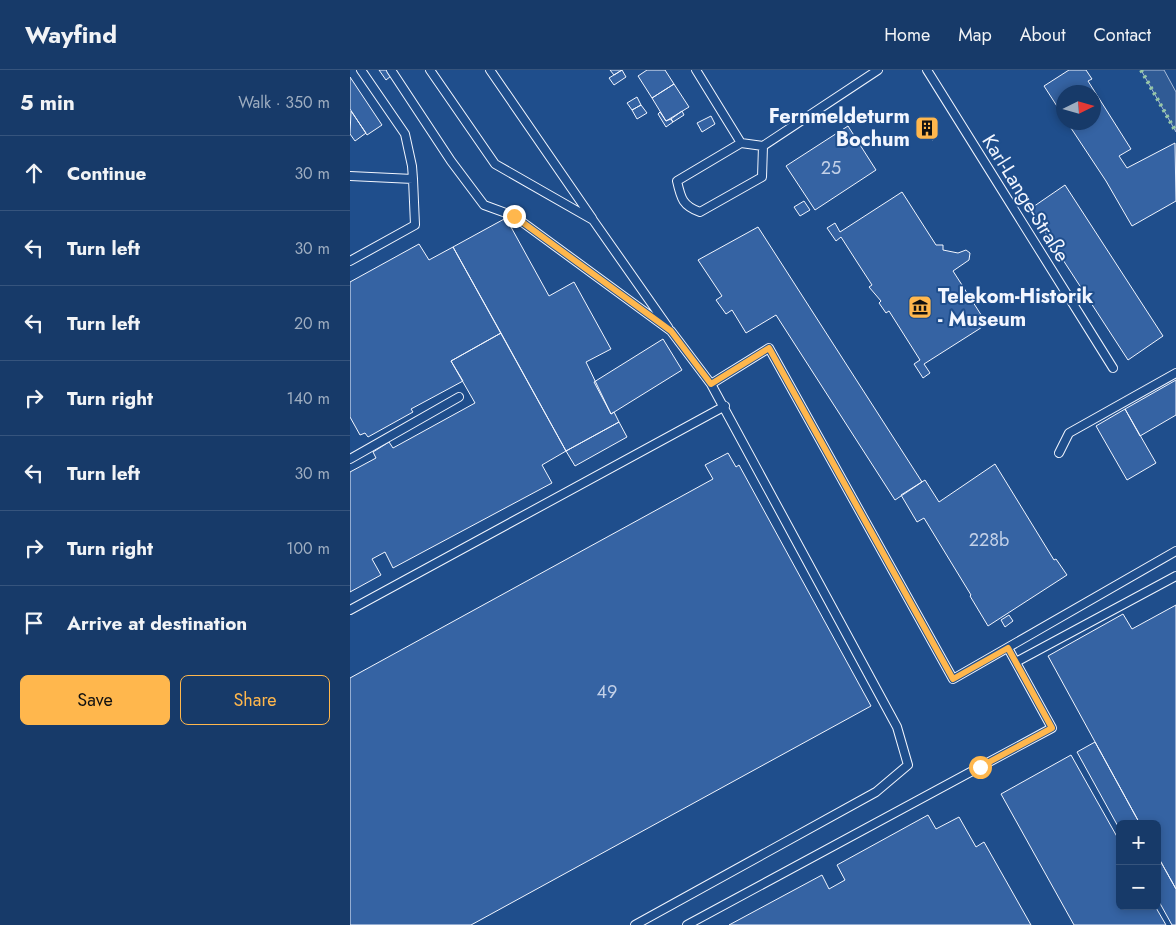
<!DOCTYPE html>
<meta charset="utf-8">
<style>
:root{--surface:#173a69;--page:#244571;--text:#f1f3f6;--muted:#9eadc0;--line:#36547d;--accent:#ffb74d}
body{margin:0;font-family:Jost,sans-serif;background:var(--page);color:var(--text)}
.controls{position:absolute;right:15px;bottom:15px;display:grid;overflow:hidden;border-radius:8px;box-shadow:0 2px 8px #0003}
.controls button{width:45px;height:45px;display:grid;place-items:center;padding:0;border:0;border-bottom:1px solid var(--line);background:var(--surface);color:var(--text);font:25px sans-serif}
.compass{position:absolute;left:706px;top:15px;width:45px;height:45px;border-radius:50%;background:var(--surface);box-shadow:0 2px 8px #0003;rotate:85deg}
.stop{position:absolute;width:15px;height:15px;margin:-11px;border:4px solid #ffb74d;border-radius:50%;background:#fff}
.stop.end{background:#ffb74d;border-color:#fff;box-shadow:0 1px 5px #0008}
.list{margin:0;padding:0;list-style:none}
h2{display:flex;justify-content:space-between;align-items:center;height:65px;margin:0;padding:0 20px;font-size:21px}
h2 small{font-size:16px;font-weight:400;color:var(--muted)}
.list li{display:grid;grid-template-columns:32px 1fr auto;gap:15px;align-items:center;box-sizing:border-box;height:75px;padding:0 20px;border-top:1px solid var(--line)}
.list b{display:block;font-size:19px;white-space:nowrap}
.list em{font-size:16px;font-style:normal;color:var(--muted)}
.actions{display:flex;gap:10px;padding:15px 20px}
.actions a{flex:1;padding:11px 0;border:1px solid var(--accent);border-radius:8px;text-align:center;font-size:18px;color:var(--accent)}
.actions .main{background:var(--accent);color:#111}
.icon{flex:none;width:28px;height:28px;fill:none;stroke:currentColor;stroke-width:2;stroke-linecap:round;stroke-linejoin:round}
.map{position:relative;flex:none;width:826px;height:855px;overflow:hidden}
header{display:flex;align-items:center;gap:30px;box-sizing:border-box;height:70px;padding:0 25px;background:var(--surface);border-bottom:1px solid var(--line)}
header strong{font-size:24px}
nav{display:flex;gap:28px;margin-inline-start:auto;font-size:18px}
main{display:flex}
aside{flex:1;background:var(--surface)}
.map>svg:first-child{display:block}
</style>
<header>
<strong>Wayfind</strong>
<nav><a>Home</a><a>Map</a><a>About</a><a>Contact</a></nav>
</header>
<main>
<aside>
<h2>5 min<small>Walk · 350 m</small></h2>
<ul class="list">
<li><svg class="icon" aria-label="ahead" viewBox="0 0 24 24"><path d="M12 20V5M6 11l6-6 6 6"/></svg><div><b>Continue</b></div><em>30 m</em></li>
<li><svg class="icon" aria-label="left" viewBox="0 0 24 24"><path d="M17 20v-9H6M10 6l-5 5 5 5"/></svg><div><b>Turn left</b></div><em>30 m</em></li>
<li><svg class="icon" aria-label="left" viewBox="0 0 24 24"><path d="M17 20v-9H6M10 6l-5 5 5 5"/></svg><div><b>Turn left</b></div><em>20 m</em></li>
<li><svg class="icon" aria-label="right" viewBox="0 0 24 24"><path d="M7 20v-9h11M14 6l5 5-5 5"/></svg><div><b>Turn right</b></div><em>140 m</em></li>
<li><svg class="icon" aria-label="left" viewBox="0 0 24 24"><path d="M17 20v-9H6M10 6l-5 5 5 5"/></svg><div><b>Turn left</b></div><em>30 m</em></li>
<li><svg class="icon" aria-label="right" viewBox="0 0 24 24"><path d="M7 20v-9h11M14 6l5 5-5 5"/></svg><div><b>Turn right</b></div><em>100 m</em></li>
<li><svg class="icon" aria-label="arrive" viewBox="0 0 24 24"><path d="M6 21V4h12l-3 4 3 4H6"/></svg><div><b>Arrive at destination</b></div></li>
</ul>
<div class="actions"><a class="main">Save</a><a>Share</a></div>
</aside>
<div class="map">
<svg width="826" height="855" viewBox="0 0 826 855">
<rect width="100%" height="100%" fill="#1f4e8c"/>
<path fill="#305b95" stroke="#a8bbd7" d="M791 0H814L826 22V62Z"/>
<path fill="#3563a3" stroke="#f2f6ff" d="M29 0H37L41 6 36 10Z
M260 0H272L264 5Z
M272 0 276 7 264 15 259 8Z
M297 0H315L324 14 302 28 288 6Z
M719 0H736L742 9 738 11 781 79 769 86 777 98 825 73 826 131 782 156 756 111 717 52H744V22H714V47L694 16Z
M0 7 32 55 17 65 0 39Z
M324 14 339 37 316 51 302 28Z
M287 27 291 35 282 40 277 33Z
M291 35 297 43 287 49 282 40Z
M1 41 16 63 5 71 0 64Z
M332 41 334 45 323 52 321 49Z
M310 42 316 51 321 49 323 52 316 57 308 44Z
M361 46 365 54 352 62 347 53Z
M569 59a8 8 0 1 1 16 0a8 8 0 1 1-16 0Z
M498 56 526 100 465 140 436 96Z
M584 62 587 67 582 70 579 66Z
M715 115 813 266 778 290 680 139Z
M552 122 586 175H593V180L608 183 616 180 620 183 619 190 603 201 637 254 574 294 580 303 573 308 564 294 570 290 539 241 536 243 529 233 531 231 519 217 522 215 507 192 491 167 486 171 477 158 485 153 490 162Z
M454 131 460 140 450 146 444 137Z
M156 148 199 226 224 212 261 279 236 292 261 344 264 342 269 352 216 381 103 177Z
M408 157 572 412 545 430 426 245 396 263 382 240 376 244 366 230 372 226 348 190Z
M69 174 79 190 103 177 151 263 101 291 113 311 61 339 63 342 18 367 15 363 10 365 0 347V212Z
M151 263 216 381 192 395 202 413 43 498 35 482 22 489 31 505 0 522V402L26 388 23 382 39 372 43 378 125 333 101 291Z
M313 269 332 300 261 344 244 312Z
M826 310V345L790 366 775 339Z
M775 339 806 393 777 410 746 356Z
M269 352 277 367 225 396 216 381Z
M378 383 386 397 389 395 521 636 121 855H0V608L363 409 355 395Z
M645 394 704 490 706 489 717 505 638 556 620 526 621 525 574 448 567 452 551 425 575 410 589 432Z
M826 535V819L807 785V754H790L698 586 773 544 782 559Z
M659 545 663 551 655 557 651 550Z
M745 672 790 754H770V760L727 682Z
M721 685 770 772V836H805L816 855H724L651 724Z
M578 745 586 759 609 747 626 777 634 772 681 855H379L472 805 479 819 495 810 487 795Z
M807 785 826 819V855H822L807 828Z"/>
<g fill="none" stroke-linecap="round" stroke-linejoin="round">
<g stroke="#f2f6ff" stroke-width="10">
<path id="service" d="M11 0 55 64 62 96 63 109
M41 0 101 91 134 135 164 146 321 261 361 314 419 278 603 609 826 481
M80 0 145 94 243 150 318 257
M140 0 242 148
M346 0 391 73 413 76 528 0
M577 0 763 298
M391 73 327 111C331 129 333 136 350 142L412 107 413 76
M0 106 63 109 65 155 0 191
M709 383 719 363 826 303
M0 389 109 327
M0 540 375 336
M666 592 826 506
M285 855 526 722 558 695 547 657 361 314
M337 855 702 658 658 578"/>
</g>
<use href="#service" stroke="#1f4e8c" stroke-width="8"/>
<path stroke="#97c8a6" stroke-width="4" stroke-dasharray="2.5 4" stroke-linecap="butt" d="M791 0 826 62"/>
</g>
<g fill="none" stroke-linecap="round" stroke-linejoin="round">
<path stroke="#ffb74d" stroke-width="6" d="M164 146 321 261 361 314 419 278 603 609 658 578 702 658 630 697"/>
</g>
<defs>
<g id="building-square" transform="scale(1.25)"><rect x="-9" y="-9" width="18" height="18" rx="4" fill="#ffb74d" stroke="#1f4e8c"/><path d="M-4-6H4V6H1V3H-1V6H-4ZM-2.5-4.3h1.7v1.8h-1.7ZM.8-4.3h1.7v1.8H.8ZM-2.5-1h1.7V.8h-1.7ZM.8-1h1.7V.8H.8Z" fill="#111"/></g>
<g id="museum-square" transform="scale(1.25)"><rect x="-9" y="-9" width="18" height="18" rx="4" fill="#ffb74d" stroke="#1f4e8c"/><path d="M0-6L6-3V-2H-6V-3ZM-5-1h2V3h-2ZM-1-1h2V3h-2ZM3-1h2V3H3ZM-6 4H6V6H-6Z" fill="#111"/></g>
</defs>
<g fill-rule="evenodd">
<use href="#building-square" x="577" y="58"/>
<use href="#museum-square" x="570" y="237"/>
</g>
<g text-anchor="middle" stroke-width="4" stroke-linejoin="round" paint-order="stroke">
<g font-size="18" fill="#c3d1e8">
<text x="481" y="104">25</text>
<text x="639" y="476">228b</text>
<text x="257" y="628">49</text>
</g>
<g font-size="20" font-weight="bold" fill="#f2f6ff" stroke="#1f4e8c" text-anchor="end">
<text x="560" y="53">Fernmeldeturm<tspan x="560" dy="23">Bochum</tspan></text>
<text x="588" y="233" text-anchor="start">Telekom-Historik<tspan x="588" dy="23">- Museum</tspan></text>
</g>
<g font-size="20" fill="#f2f6ff" stroke="#1f4e8c">
<text transform="translate(676 128) rotate(58)" y="7">Karl-Lange-Straße</text>
</g>
</g>
</svg>
<div class="controls">
<button>+</button>
<button>−</button>
</div>
<svg class="compass" viewBox="-18 -18 36 36"><path d="M0-13l5 13h-10z" fill="#e53935"/><path d="M0 13l5-13h-10z" fill="#9eadc0"/></svg>
<div class="stop" style="left:630px;top:697px"></div>
<div class="stop end" style="left:164px;top:146px"></div>
</div>
</main>
